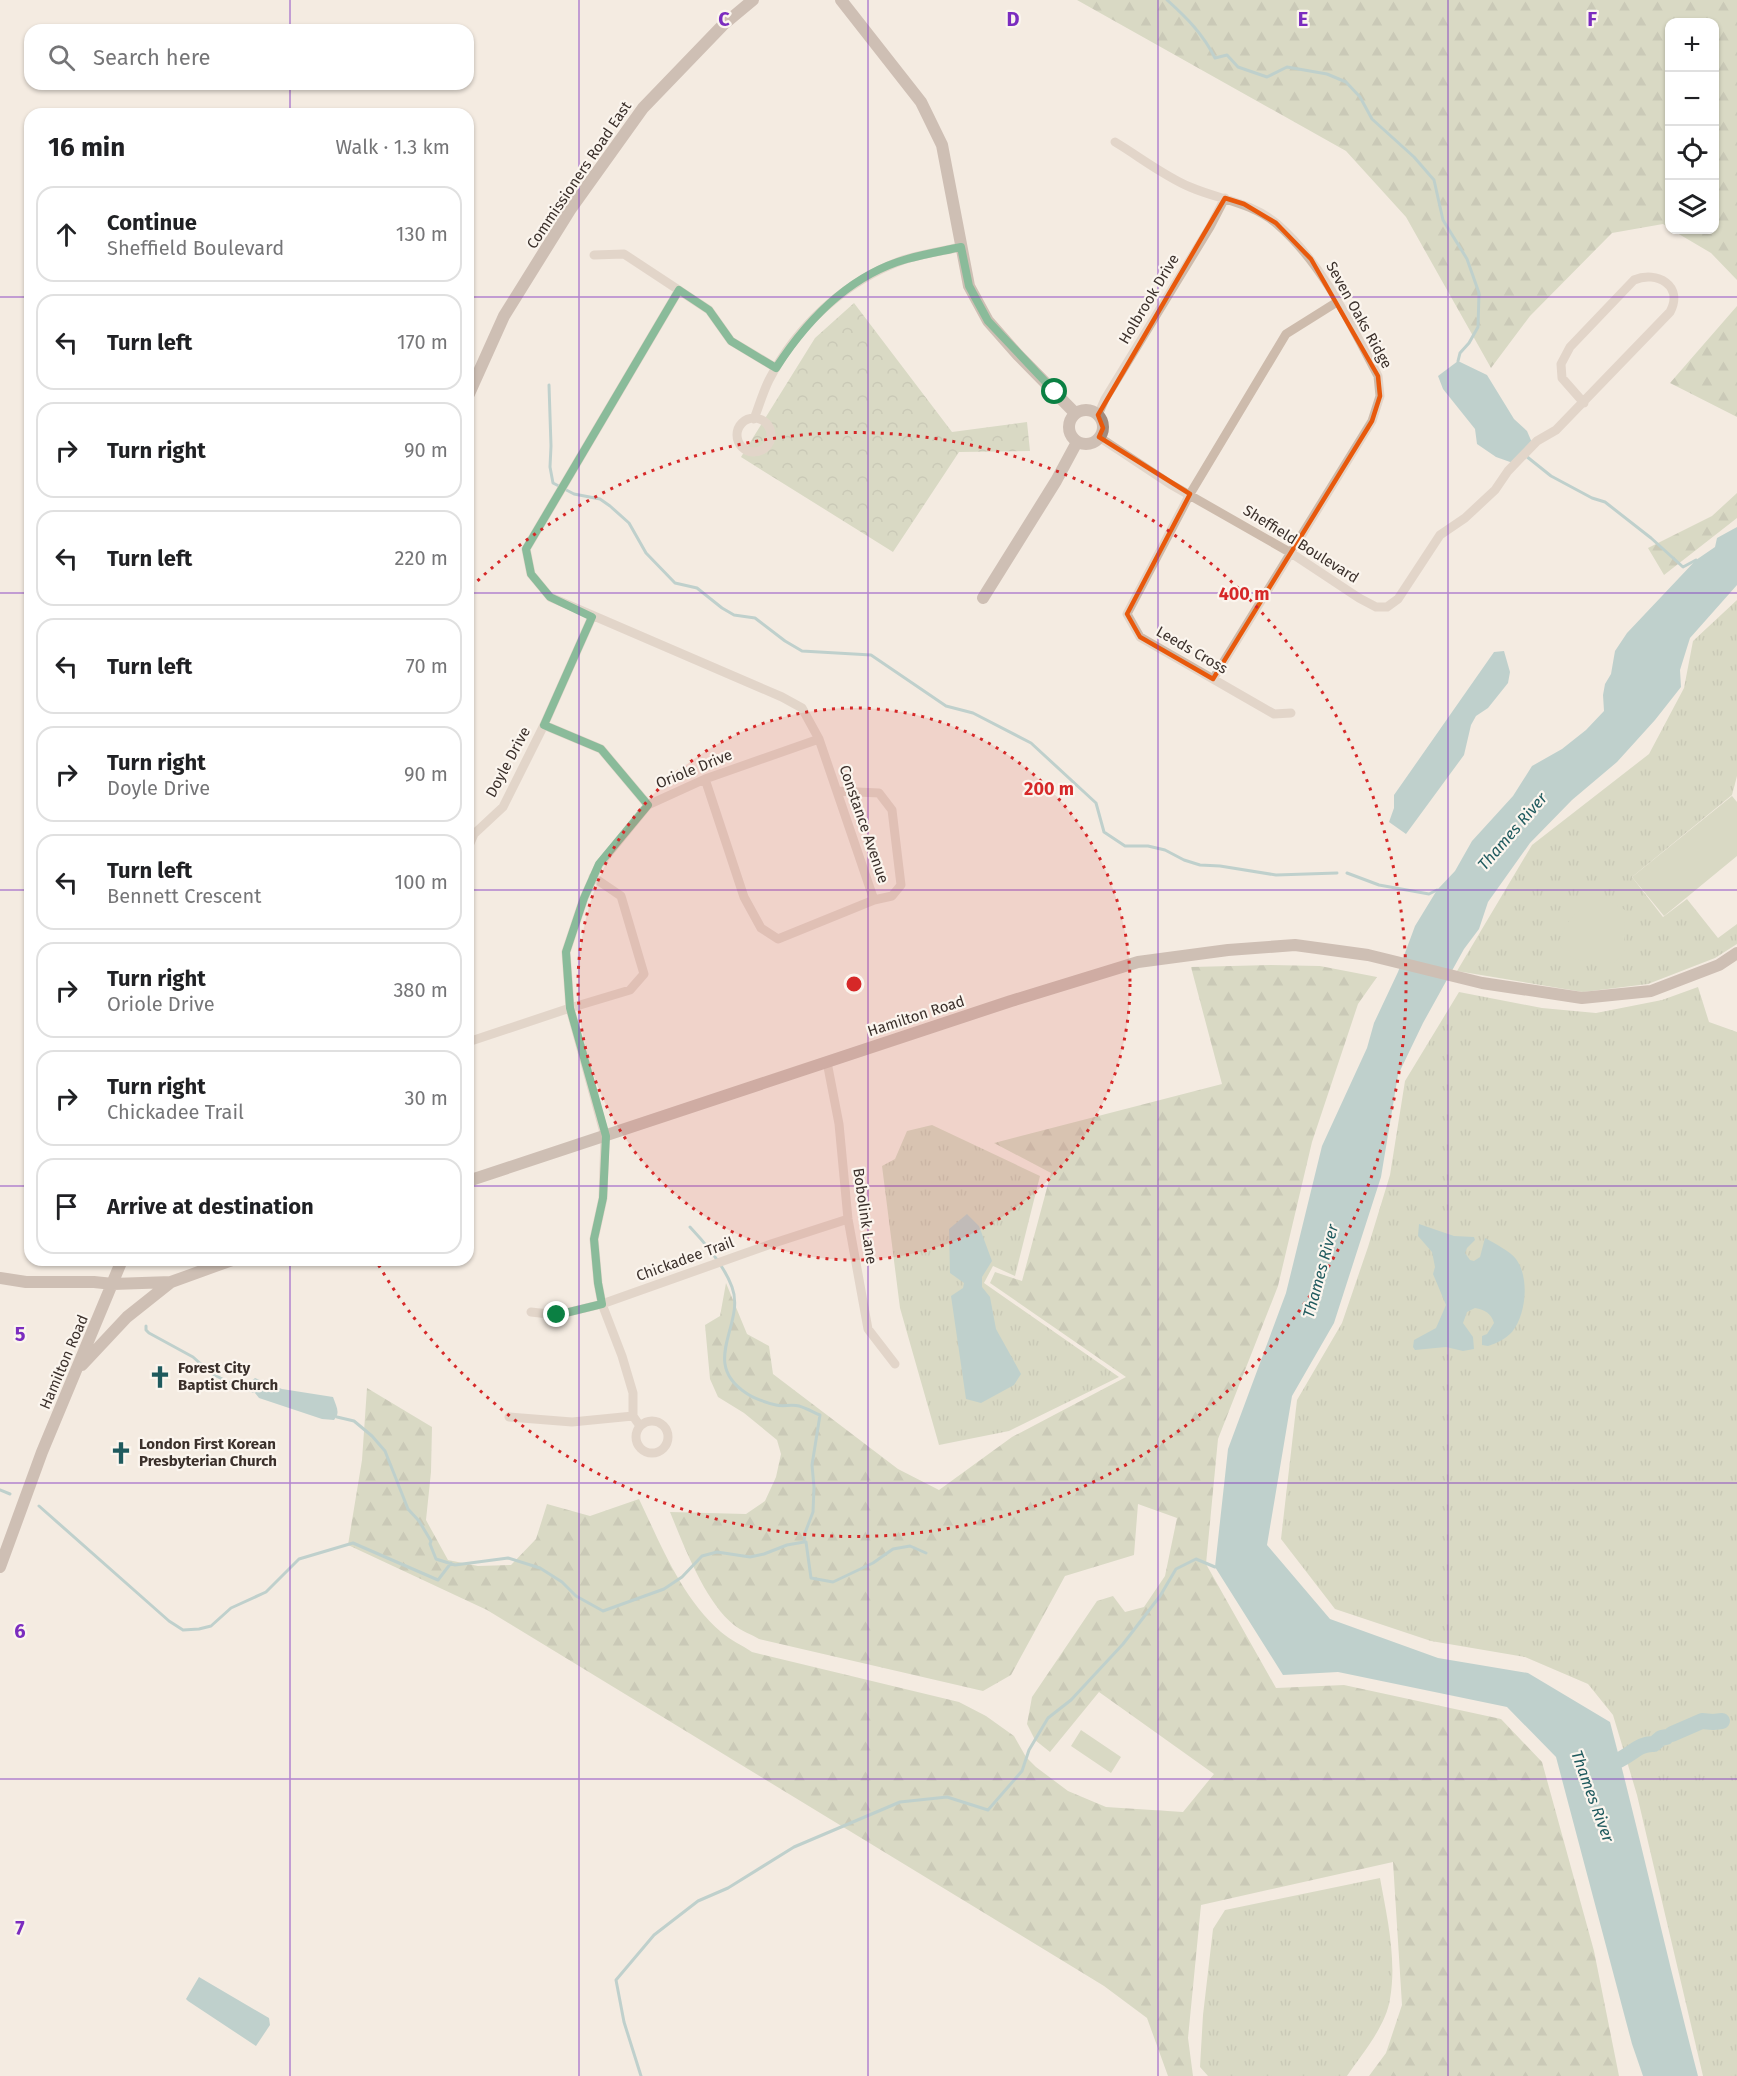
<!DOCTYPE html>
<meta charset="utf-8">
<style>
:root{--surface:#fff;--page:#f6f6f6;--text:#202124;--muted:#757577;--line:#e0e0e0}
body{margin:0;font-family:"Fira Sans",sans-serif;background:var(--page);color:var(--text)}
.controls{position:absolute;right:18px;top:18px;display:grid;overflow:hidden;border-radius:12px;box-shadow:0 2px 4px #0004}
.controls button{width:54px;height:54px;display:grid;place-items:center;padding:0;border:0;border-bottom:2px solid var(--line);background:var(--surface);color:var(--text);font:30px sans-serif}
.stop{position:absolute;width:18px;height:18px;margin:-14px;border:4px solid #0b8043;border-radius:50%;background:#fff}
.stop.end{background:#0b8043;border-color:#fff;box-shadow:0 2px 6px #0008}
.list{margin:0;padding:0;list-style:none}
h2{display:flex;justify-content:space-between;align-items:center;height:78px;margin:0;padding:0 24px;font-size:26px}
h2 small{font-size:20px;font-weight:400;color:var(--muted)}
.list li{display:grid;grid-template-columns:39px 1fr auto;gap:18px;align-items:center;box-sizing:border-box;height:96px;margin:0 12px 12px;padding:0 12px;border:2px solid var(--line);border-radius:18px}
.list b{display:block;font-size:22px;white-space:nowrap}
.list p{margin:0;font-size:20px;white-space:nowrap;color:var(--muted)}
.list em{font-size:20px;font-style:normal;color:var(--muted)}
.icon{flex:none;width:33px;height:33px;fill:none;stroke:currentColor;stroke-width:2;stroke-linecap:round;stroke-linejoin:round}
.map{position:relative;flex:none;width:1737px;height:2076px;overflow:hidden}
.search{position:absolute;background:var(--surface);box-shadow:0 2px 4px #0004;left:24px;top:24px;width:450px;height:66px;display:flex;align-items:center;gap:15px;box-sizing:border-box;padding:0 21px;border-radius:18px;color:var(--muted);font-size:22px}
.panel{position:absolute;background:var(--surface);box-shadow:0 2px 4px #0004;left:24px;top:108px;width:450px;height:1158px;border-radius:18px}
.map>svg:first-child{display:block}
</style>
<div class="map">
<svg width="1737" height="2076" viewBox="0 0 1737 2076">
<defs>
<pattern id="grass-tufts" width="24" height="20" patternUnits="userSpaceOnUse" patternTransform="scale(1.5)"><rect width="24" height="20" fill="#b8c4a0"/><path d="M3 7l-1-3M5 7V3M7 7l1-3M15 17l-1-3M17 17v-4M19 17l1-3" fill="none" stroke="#97a083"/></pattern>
<pattern id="forest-firs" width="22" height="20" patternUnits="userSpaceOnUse" patternTransform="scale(1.5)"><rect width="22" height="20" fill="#b8c4a0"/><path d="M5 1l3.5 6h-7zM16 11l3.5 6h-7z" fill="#97a083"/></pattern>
<pattern id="park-crowns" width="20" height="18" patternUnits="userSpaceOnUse" patternTransform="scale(1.5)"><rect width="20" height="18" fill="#b8c4a0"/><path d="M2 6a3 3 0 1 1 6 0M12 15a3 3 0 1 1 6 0" fill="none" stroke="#97a083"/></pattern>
</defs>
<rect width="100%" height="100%" fill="#f4ebe1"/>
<path fill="url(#grass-tufts)" d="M1737 600V776L1732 795 1632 877 1663 917 1687 899 1718 938 1737 924V944L1715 958 1648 984 1583 992 1457 971 1532 845 1649 754 1684 688 1693 641Z
M1698 987 1709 1022 1737 1032V2076H1703L1637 1795 1613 1715 1588 1684 1525 1657 1431 1641 1335 1609 1281 1539 1297 1400 1342 1323 1368 1247 1390 1175 1405 1081 1459 992 1542 1008 1596 1013 1662 1000Z
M932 1125 1040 1176 1015 1276 993 1266 984 1283 1119 1377 1009 1431 939 1445 900 1308 882 1166 895 1159 907 1131Z
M1380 1878C1387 1917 1397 1959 1390 1999 1386 2026 1362 2054 1347 2076H1208L1200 2067 1203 2015 1213 1929 1225 1910Z"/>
<path fill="url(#forest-firs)" d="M1077 0H1737V280L1711 253 1672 230H1714V22H1670L1669 228 1663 224 1612 233 1530 316 1491 368 1406 217 1346 151Z
M1737 306V417L1670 383Z
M1737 493V518L1664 575 1648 548 1712 516Z
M1271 965 1320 966 1377 977 1358 1004 1312 1142 1278 1286 1218 1439 1206 1564 1276 1688 1344 1685 1501 1719 1542 1762 1594 1951 1619 2076H1369L1386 2053 1402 2005 1393 1862 1201 1905 1188 2038 1193 2076H1168L1147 2018 1104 1986 487 1610 348 1545 362 1460 367 1388 432 1427 431 1472 426 1520 448 1560 478 1566 511 1565 536 1539 547 1504 590 1516 639 1499C661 1545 681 1597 721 1632 730 1640 742 1645 752 1652L959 1702 986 1716 1014 1736 1026 1757 1036 1767 1068 1791 1106 1807 1183 1812 1214 1774 1099 1692 1050 1752 1035 1740 1027 1724 1032 1697 1097 1601 1113 1596 1125 1612 1144 1607 1165 1576 1177 1518 1138 1504 1134 1555 1065 1576 1011 1675 983 1691 759 1639C751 1634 741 1631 734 1625 705 1602 684 1546 670 1512L746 1514 765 1501 776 1477 781 1454 777 1440 744 1413 718 1397 710 1379 705 1325 720 1316 726 1283 747 1334 769 1346 773 1374 898 1469 939 1490 1012 1437 1126 1377 990 1283 995 1272 1022 1281 1051 1173 994 1143 1222 1084 1191 967Z"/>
<path fill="url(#park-crowns)" d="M854 303 952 432 1027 422 1030 451 959 452 893 552 741 457 815 338Z"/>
<path fill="#b8c4a0" d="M1732 796 1737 802V856L1664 916 1632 877Z
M1596 901 1610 902 1625 910 1624 953 1614 963C1593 961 1567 966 1559 942 1565 923 1576 908 1596 901Z
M1081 1730 1121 1757 1111 1773 1071 1746Z"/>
<path fill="#7fb0b2" d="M1458 361 1487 375 1514 419 1527 431 1533 445 1513 463 1496 457 1477 444 1475 429 1443 389 1438 376Z
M1737 527V585L1690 638 1680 670 1681 687 1655 720 1617 762 1572 800 1530 843 1488 902 1479 929 1464 949 1423 1023 1398 1075 1381 1177 1334 1323 1292 1396 1267 1545 1330 1619 1438 1658 1528 1673 1610 1722C1641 1840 1667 1958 1698 2076H1643L1632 2044 1556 1757 1507 1707 1338 1672 1283 1675 1215 1567 1228 1449 1286 1293 1322 1146 1367 1048 1374 1023 1398 972 1415 926 1437 890 1455 871 1472 841 1513 796 1532 766 1562 749 1586 730 1604 711 1603 695 1605 684 1611 674 1615 651 1627 633 1696 560 1715 547 1717 538Z
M1504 651 1510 672 1508 683 1488 708 1476 716 1471 725 1464 755 1406 834 1389 822 1394 808V795L1494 652Z
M967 1214 979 1226 992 1261 982 1277V1287L990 1297 996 1329 1021 1374 1014 1385 981 1403 966 1399 951 1296 963 1288 964 1283 950 1273 949 1229Z
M1419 1224 1454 1236 1474 1237 1475 1240 1467 1248 1465 1253 1470 1260 1474 1261 1480 1257 1485 1238C1494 1243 1510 1251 1516 1259 1530 1278 1526 1315 1512 1332 1505 1339 1498 1343 1488 1346L1482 1345V1336L1487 1334 1494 1323C1491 1313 1485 1310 1475 1308L1467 1312 1463 1323 1473 1337 1474 1349 1463 1351 1446 1347 1415 1350 1413 1347 1414 1340 1436 1328 1446 1305 1433 1274 1435 1267 1432 1252 1418 1236Z
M255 1378 282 1389 333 1397C336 1406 341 1413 334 1420L322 1419 259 1398 248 1384Z
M199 1977 269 2018 270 2025 256 2046 188 2001 186 1999Z"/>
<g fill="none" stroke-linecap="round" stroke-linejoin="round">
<path stroke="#7fb0b2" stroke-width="3" d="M1167 0C1187 18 1203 34 1215 58L1227 55 1238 67 1267 77 1287 67 1327 74 1346 82 1360 97 1372 119 1414 157 1434 180 1443 220 1467 259 1479 293 1478 327 1469 343 1460 353 1458 361
M549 385 551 446 550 467 553 483 574 494 600 499 610 506 629 523 646 553 675 583 697 588 722 608 734 615 755 618 785 641 802 651 871 655 946 706 973 713 1031 743 1096 803 1104 832 1125 846H1148L1165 850 1184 860 1200 865 1220 866 1276 875 1337 873
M1526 456 1551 476 1592 498 1605 502 1651 538 1683 567 1696 560
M1347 873 1379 885 1429 894 1437 890
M690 1227C706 1244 724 1265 732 1287 746 1324 699 1362 746 1393 753 1398 767 1403 776 1405 783 1407 791 1404 799 1406 806 1408 813 1412 820 1415L812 1465 814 1487 813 1512 805 1533 804 1542H806L811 1578 833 1582 873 1563 893 1549 910 1546 926 1553
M146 1326V1330L149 1333 193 1357 211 1373 235 1386 253 1391
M337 1417 354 1421 372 1436 385 1451 408 1509 419 1521 431 1541 430 1544 436 1559 455 1565 508 1558 540 1568 562 1582 576 1596 603 1611 664 1589 682 1577 702 1556 717 1552 750 1557 764 1554 787 1545 804 1542
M0 1490 10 1494
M39 1506 169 1621 183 1630 199 1629 211 1626 231 1608 266 1592 299 1559 353 1543 438 1580 451 1563
M641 2076 624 2022 616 1980 654 1935 698 1901 728 1888 794 1847 900 1802 947 1797 988 1810 1022 1771 1029 1750 1048 1718 1071 1700 1123 1644 1160 1596 1176 1569 1196 1559 1215 1567"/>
<path stroke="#7fb0b2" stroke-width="16" d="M1672 1734 1702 1721 1713 1722 1722 1721
M1619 1760C1632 1754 1640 1743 1654 1744L1661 1738 1666 1737"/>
<path stroke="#cdbbac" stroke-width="9" d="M1115 142C1140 157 1164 176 1190 187 1220 200 1251 202 1277 224 1323 264 1350 323 1378 376L1380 396 1372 421 1213 679
M594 255 624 254 709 310 731 341 776 368
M679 290 526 549 531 574 550 597 782 697 802 708 819 739 874 900 778 939 761 928 744 897 705 779
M1098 415 1105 399 1210 227 1225 198
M737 435a17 17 0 1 1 34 0a17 17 0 1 1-34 0Z
M754 419C759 406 763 392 769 380 797 326 845 281 903 260 922 254 942 251 961 247
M1099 437 1170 484 1291 553 1359 598 1376 607H1387L1398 599 1440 535 1465 518 1495 490 1508 471 1537 441 1556 430 1670 312C1684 286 1657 270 1634 280L1570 347 1561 364 1562 378 1584 403
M1291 713 1274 714 1140 637 1127 614 1190 494 1286 334 1337 302
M544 725 601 749 648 805
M837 791 879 793 892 810 901 885 892 896 874 900
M468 848 474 834 503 807 544 725 592 617
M468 1042 570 1008 630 990 644 974 621 896 593 877
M827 1062 839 1124 848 1219 868 1329 895 1364
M531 1312 557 1315 602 1304 771 1244 848 1219
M509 1417 572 1422 633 1416
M636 1437a16 16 0 1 1 32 0a16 16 0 1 1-32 0Z
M640 1426 633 1416V1393L622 1356 602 1304 598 1283 594 1239 603 1198 605 1136 570 1008 566 952 584 898 599 865 648 805 705 779 819 739"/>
<path stroke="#a18a7d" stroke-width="12" d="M841 0 921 102 942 145 969 286 988 321 1018 355 1075 413
M468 396 504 316 570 210 643 108 723 25 753 0
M1069 427a17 17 0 1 1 34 0a17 17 0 1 1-34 0Z
M983 598 1056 481 1077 442
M468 1181 1011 1001 1138 962 1228 950 1295 945 1368 955 1482 983 1582 998 1651 991 1719 965 1737 953
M0 1278 26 1282H94L113 1284 171 1282 232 1260
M82 1365 127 1317 171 1282
M0 1567 42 1452 122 1260"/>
</g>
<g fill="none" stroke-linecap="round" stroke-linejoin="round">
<path stroke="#0b8043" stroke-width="8" d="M557 1315 602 1304 598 1283 594 1239 603 1198 606 1136 570 1008 566 952 584 898 599 864 648 805 601 749 544 725 592 617 550 597 531 574 526 549 679 290 709 310 731 341 776 368C807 320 850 275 907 259 925 254 943 251 961 247L969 286 988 321 1055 392"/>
</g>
<path d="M0 0H1737V2076H0ZM1225 198 1244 204 1276 223 1311 259 1378 376 1380 396 1372 421 1213 679 1140 637 1127 614 1190 494 1099 437 1103 428 1098 415Z" fill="#f4ebe1" fill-opacity=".55" fill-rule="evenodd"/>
<path fill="none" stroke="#e8590c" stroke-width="4.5" stroke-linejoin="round" d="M1225 198 1244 204 1276 223 1311 259 1378 376 1380 396 1372 421 1213 679 1140 637 1127 614 1190 494 1099 437 1103 428 1098 415Z"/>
<path fill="none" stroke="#7b2cbf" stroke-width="1.5" stroke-opacity="0.55" d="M290 0V30M579 0V2076M868 0V2076M1158 0V2076M1448 0V2076M290 84V114M0 297H30M468 297H1737M0 593H30M468 593H1737M0 890H30M468 890H1737M0 1186H30M468 1186H1737M290 1260V2076M0 1483H1737M0 1779H1737"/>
<circle cx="854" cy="984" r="276" fill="#d62828" fill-opacity=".12"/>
<g fill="none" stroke="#d62828" stroke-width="3" stroke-dasharray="3 6">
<circle cx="854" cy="984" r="276"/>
<path d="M471 587A552 552 0 1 1 378 1264"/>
</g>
<defs>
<g id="church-bare" transform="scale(1.8)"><path d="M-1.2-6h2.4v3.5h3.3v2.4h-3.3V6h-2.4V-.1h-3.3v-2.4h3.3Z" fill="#1f5a5e" stroke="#fbf5ee" stroke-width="2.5" paint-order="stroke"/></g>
</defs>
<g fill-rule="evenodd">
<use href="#church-bare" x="160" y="1377"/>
<use href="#church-bare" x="121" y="1453"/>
</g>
<g text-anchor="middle" stroke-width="4.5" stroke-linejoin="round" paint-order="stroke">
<g font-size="15" fill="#3b302b" stroke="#fbf5ee">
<text transform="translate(579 175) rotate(-56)" y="5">Commissioners Road East</text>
<text transform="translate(1149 299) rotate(-59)" y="5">Holbrook Drive</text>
<text transform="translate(1359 315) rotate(61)" y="5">Seven Oaks Ridge</text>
<text transform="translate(1301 544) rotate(32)" y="5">Sheffield Boulevard</text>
<text transform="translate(1192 650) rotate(30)" y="5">Leeds Cross</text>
<text transform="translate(508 762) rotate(-62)" y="5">Doyle Drive</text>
<text transform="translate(694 769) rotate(-22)" y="5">Oriole Drive</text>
<text transform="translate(864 824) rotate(71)" y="5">Constance Avenue</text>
<text transform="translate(916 1016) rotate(-18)" y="5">Hamilton Road</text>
<text transform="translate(865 1216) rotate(82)" y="5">Bobolink Lane</text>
<text transform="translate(685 1259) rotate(-20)" y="5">Chickadee Trail</text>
<text transform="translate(64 1362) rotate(-67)" y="5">Hamilton Road</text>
</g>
<g font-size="15" font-weight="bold" fill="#3b302b" stroke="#fbf5ee" text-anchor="start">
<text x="178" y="1373">Forest City<tspan x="178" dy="17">Baptist Church</tspan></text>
<text x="139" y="1449">London First Korean<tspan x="139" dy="17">Presbyterian Church</tspan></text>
</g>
<g font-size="16" font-style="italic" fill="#1f5a5e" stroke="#fbf5ee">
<text transform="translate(1512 831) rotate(-49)" y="6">Thames River</text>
<text transform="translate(1320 1271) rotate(-75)" y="6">Thames River</text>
<text transform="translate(1593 1796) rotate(70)" y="6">Thames River</text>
</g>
</g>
<g font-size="20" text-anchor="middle" font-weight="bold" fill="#7b2cbf" stroke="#fbf5ee" stroke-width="4.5" stroke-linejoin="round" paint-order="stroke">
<text x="724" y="26">C</text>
<text x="1013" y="26">D</text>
<text x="1303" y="26">E</text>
<text x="1592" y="26">F</text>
<text x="20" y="1341">5</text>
<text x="20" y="1638">6</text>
<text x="20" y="1935">7</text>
</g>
<circle cx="854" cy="984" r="9" fill="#d62828" stroke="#fbf5ee" stroke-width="3"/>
<g font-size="18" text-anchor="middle" font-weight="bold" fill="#d62828" stroke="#fbf5ee" stroke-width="4.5" stroke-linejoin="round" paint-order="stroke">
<text x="1244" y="600">400 m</text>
<text x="1049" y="795">200 m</text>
</g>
</svg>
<div class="controls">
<button>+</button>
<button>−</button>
<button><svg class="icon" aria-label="locate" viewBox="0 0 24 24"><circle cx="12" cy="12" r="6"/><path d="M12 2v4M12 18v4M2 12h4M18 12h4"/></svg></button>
<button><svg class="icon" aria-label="layers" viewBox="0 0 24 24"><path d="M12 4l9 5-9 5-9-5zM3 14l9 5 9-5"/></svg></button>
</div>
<div class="stop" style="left:1055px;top:392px"></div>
<div class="stop end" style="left:557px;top:1315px"></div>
<div class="search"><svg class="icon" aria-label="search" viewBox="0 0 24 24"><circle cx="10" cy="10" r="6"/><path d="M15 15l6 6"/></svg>Search here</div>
<section class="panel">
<h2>16 min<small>Walk · 1.3 km</small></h2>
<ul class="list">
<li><svg class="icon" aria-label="ahead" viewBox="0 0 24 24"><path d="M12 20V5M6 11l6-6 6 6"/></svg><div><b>Continue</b><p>Sheffield Boulevard</p></div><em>130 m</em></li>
<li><svg class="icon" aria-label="left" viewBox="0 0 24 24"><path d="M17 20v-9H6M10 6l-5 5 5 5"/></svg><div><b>Turn left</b></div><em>170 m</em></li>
<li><svg class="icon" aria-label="right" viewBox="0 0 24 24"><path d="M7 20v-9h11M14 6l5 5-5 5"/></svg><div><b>Turn right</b></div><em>90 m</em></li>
<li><svg class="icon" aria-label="left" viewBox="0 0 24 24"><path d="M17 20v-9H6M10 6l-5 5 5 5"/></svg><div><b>Turn left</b></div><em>220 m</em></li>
<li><svg class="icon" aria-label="left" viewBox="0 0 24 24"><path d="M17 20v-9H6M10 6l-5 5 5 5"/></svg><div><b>Turn left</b></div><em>70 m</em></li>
<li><svg class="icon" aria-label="right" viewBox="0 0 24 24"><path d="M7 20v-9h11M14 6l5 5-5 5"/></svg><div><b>Turn right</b><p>Doyle Drive</p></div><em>90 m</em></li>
<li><svg class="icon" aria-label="left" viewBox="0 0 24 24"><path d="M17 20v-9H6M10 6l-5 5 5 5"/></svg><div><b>Turn left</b><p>Bennett Crescent</p></div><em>100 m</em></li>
<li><svg class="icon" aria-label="right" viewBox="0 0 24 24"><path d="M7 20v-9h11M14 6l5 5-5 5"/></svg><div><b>Turn right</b><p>Oriole Drive</p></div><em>380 m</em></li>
<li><svg class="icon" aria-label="right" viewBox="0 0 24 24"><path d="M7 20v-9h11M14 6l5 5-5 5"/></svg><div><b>Turn right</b><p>Chickadee Trail</p></div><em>30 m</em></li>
<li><svg class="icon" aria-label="arrive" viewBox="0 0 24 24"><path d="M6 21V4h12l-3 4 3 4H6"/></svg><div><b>Arrive at destination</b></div></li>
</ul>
</section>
</div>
